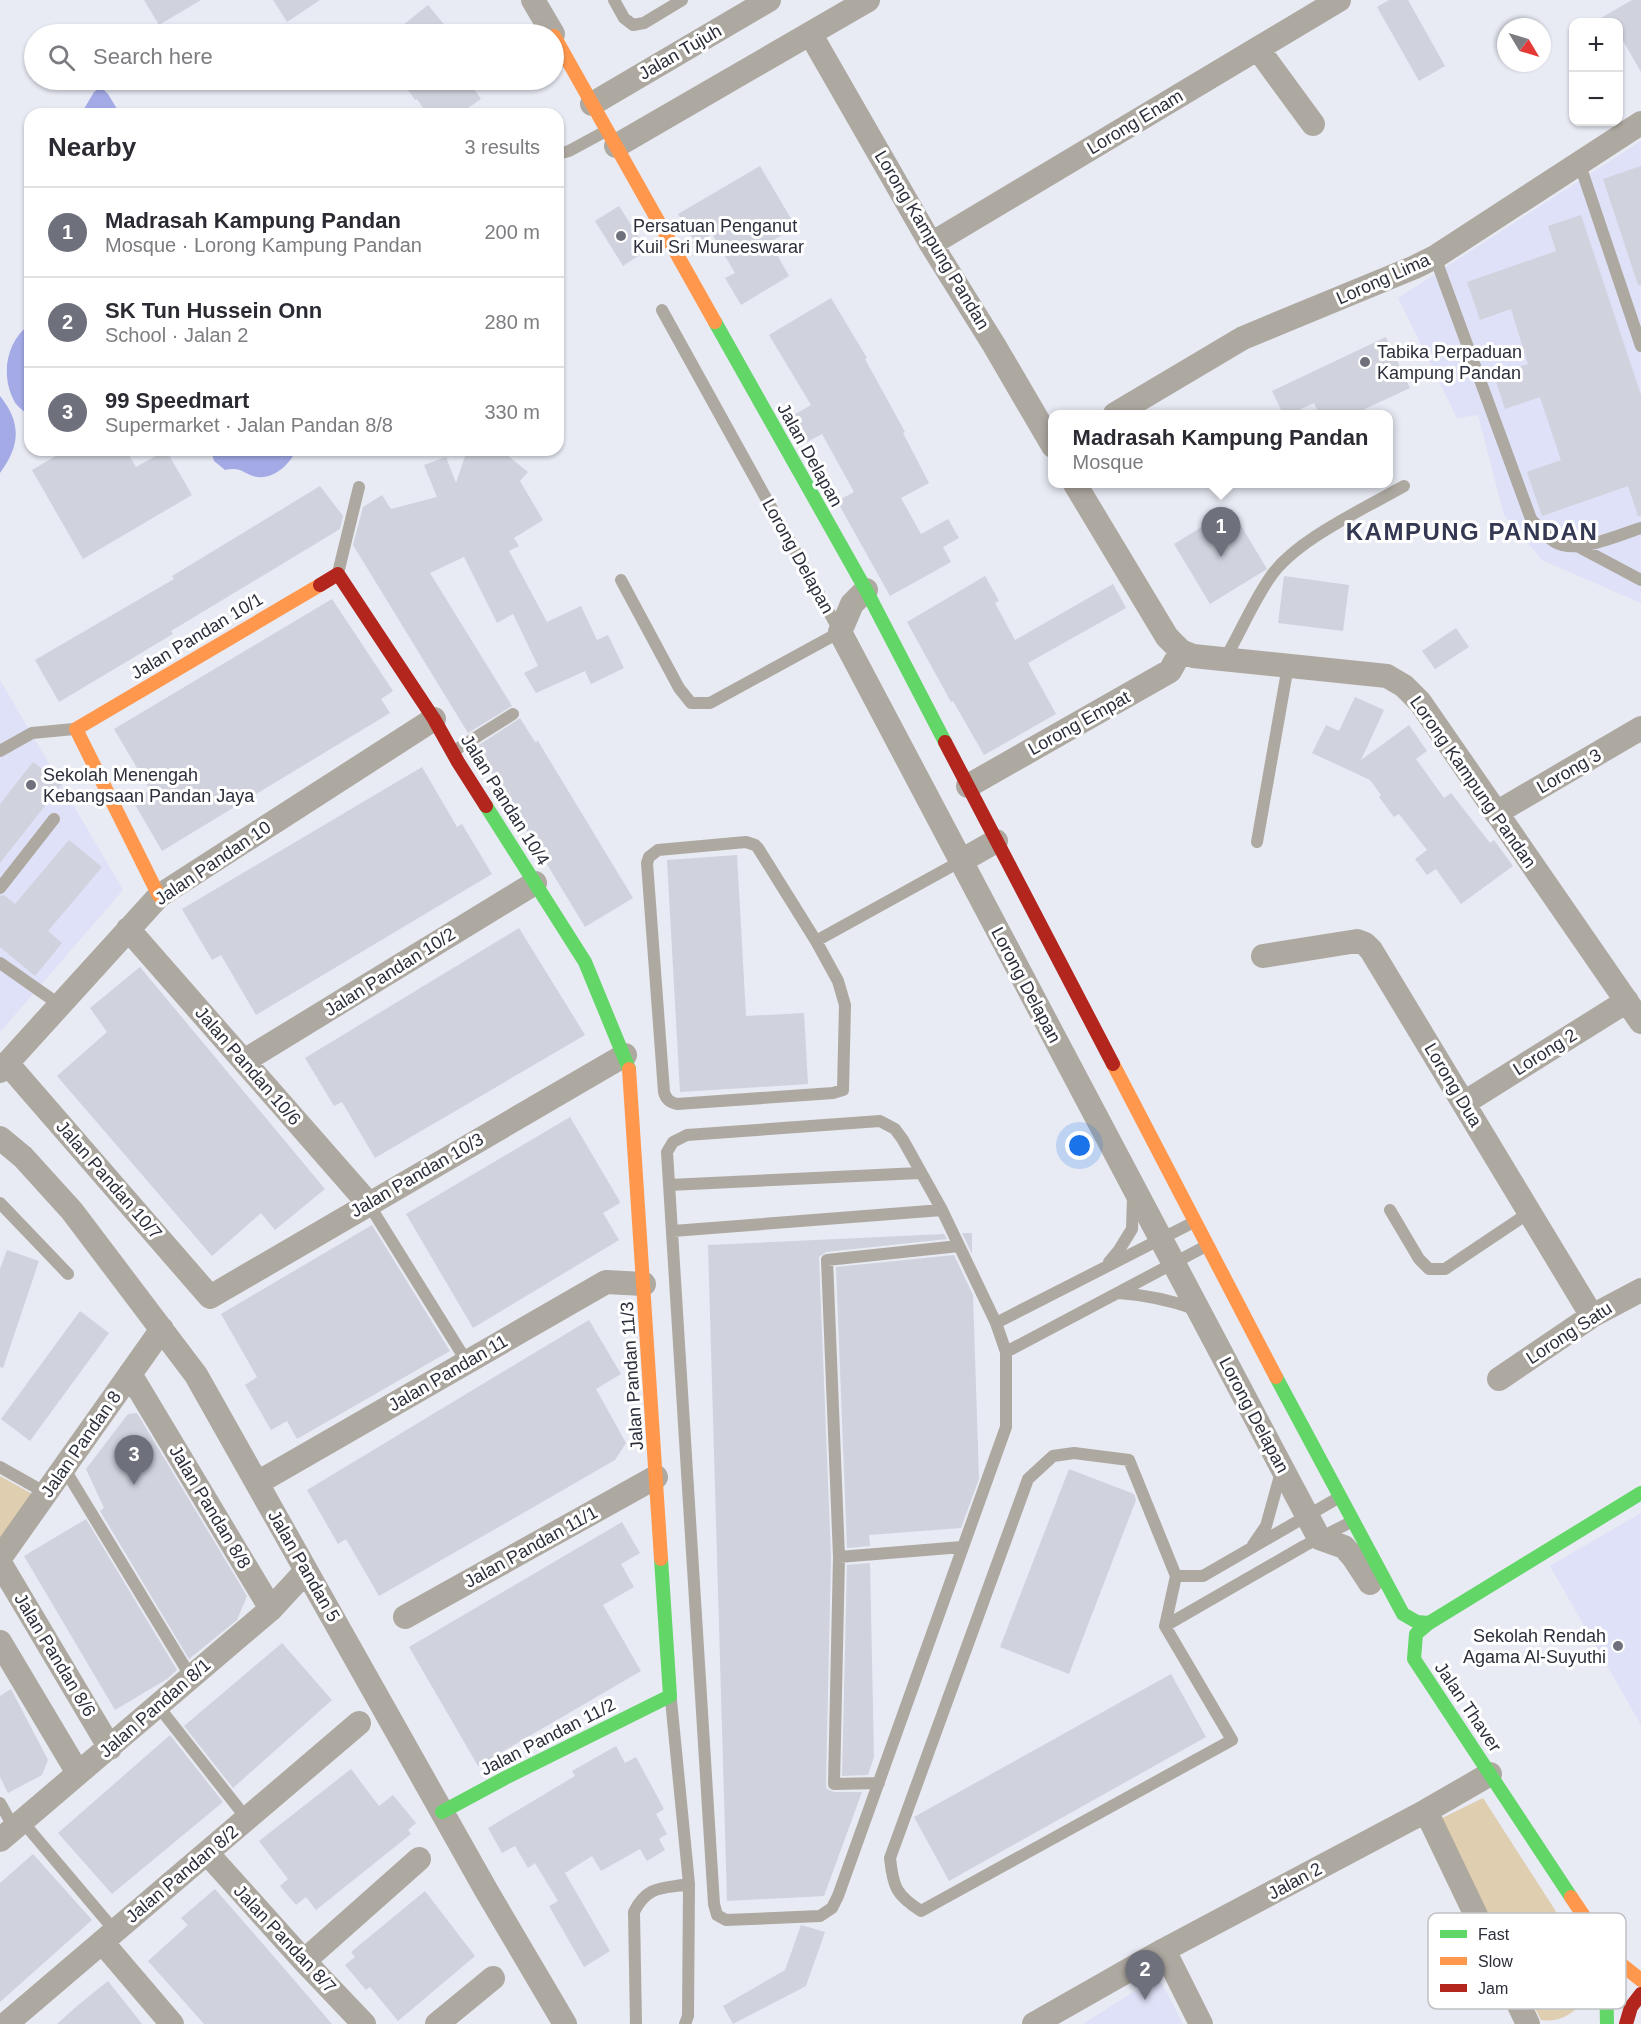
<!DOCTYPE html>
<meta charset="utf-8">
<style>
:root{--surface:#fff;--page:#f7f7f7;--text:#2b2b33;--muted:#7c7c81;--line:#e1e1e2;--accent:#6e707c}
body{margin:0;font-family:Arial,sans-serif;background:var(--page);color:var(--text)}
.controls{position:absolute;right:18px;top:18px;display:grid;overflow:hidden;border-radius:12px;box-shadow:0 2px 4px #0004}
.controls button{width:54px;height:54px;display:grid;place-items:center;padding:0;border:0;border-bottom:2px solid var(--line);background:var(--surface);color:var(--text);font:30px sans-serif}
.compass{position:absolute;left:1497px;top:18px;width:54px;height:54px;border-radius:50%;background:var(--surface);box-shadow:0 2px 4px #0004;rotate:128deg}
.you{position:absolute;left:1080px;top:1146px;width:21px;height:21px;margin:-15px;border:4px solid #fff;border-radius:50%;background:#1a73e8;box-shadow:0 0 0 9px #1a73e833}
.badge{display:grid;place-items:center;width:39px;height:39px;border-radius:50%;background:var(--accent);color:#fff;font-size:20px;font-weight:700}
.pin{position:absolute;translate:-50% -50px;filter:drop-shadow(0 2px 3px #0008)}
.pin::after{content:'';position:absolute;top:32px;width:21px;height:18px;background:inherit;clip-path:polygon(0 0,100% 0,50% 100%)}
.popup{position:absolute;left:1048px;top:410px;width:345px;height:78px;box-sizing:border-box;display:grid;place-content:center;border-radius:12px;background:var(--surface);filter:drop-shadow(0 2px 4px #0005);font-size:20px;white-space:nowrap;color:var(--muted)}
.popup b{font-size:22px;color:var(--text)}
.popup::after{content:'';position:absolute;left:50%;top:100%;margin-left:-12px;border:12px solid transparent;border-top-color:var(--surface)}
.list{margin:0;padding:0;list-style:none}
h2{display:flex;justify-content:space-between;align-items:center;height:78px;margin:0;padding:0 24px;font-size:26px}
h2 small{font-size:20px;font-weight:400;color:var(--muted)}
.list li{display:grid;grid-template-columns:39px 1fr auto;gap:18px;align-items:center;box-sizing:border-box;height:90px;padding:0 24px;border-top:2px solid var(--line)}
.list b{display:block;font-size:22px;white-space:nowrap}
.list p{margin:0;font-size:20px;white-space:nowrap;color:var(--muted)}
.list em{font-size:20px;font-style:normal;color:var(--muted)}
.icon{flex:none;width:33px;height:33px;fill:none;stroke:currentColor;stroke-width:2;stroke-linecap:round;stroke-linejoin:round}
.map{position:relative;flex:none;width:1641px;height:2024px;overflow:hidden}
.search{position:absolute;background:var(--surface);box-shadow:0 2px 4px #0004;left:24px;top:24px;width:540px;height:66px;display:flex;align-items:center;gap:15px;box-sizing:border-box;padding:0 21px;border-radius:33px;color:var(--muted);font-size:22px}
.panel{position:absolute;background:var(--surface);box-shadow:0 2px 4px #0004;left:24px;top:108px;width:540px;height:348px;border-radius:18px}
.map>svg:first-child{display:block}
</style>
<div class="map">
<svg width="1641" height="2024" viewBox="0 0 1641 2024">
<rect width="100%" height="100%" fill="#e8eaf4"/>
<path fill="#dee1f7" d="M1641 141V603L1542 560 1504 515 1478 415 1457 418 1398 298Z
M0 680 123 890 0 1032Z
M1641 1513V1725L1550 1566Z
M1158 1976 1183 2024H1083Z"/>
<path fill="#dfceaf" d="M0 1476 36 1496 0 1546Z
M1483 1798 1600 1980C1585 2000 1571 2024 1541 2020L1438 1820Z"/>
<path fill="#a3aae6" d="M101 87 108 94 120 114H81L94 92Z
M30 324V416C25 412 19 408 16 404 0 378 5 342 30 324Z
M0 396C22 423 20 446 0 473Z
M211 450H296C290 465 271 482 253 476 240 471 240 467 225 470L214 461Z"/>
<path fill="#d0d2dd" d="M144 0H201L159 25Z
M273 0H320L287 22Z
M1389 0H1408L1445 66 1419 81 1377 7Z
M1632 0H1641V72L1618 32V22H1594Z
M428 5 452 34H392Z
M401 80H468L481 99 459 114H427L417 99 415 100Z
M760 166 796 227 770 242 789 276 741 305 725 278 735 273 712 234 696 244 678 214Z
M1641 166V285H1638L1603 179Z
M619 206 647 250 623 266 595 221Z
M1581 215 1641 395V516H1638L1628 486 1542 516 1527 472 1561 460 1540 397 1505 409 1494 375 1528 364 1511 309 1480 320 1467 282 1556 251 1548 226Z
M831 298 867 358 865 359 905 432 903 433 929 483 901 498 921 534 948 519 959 538 943 547 951 562 890 596 837 501 854 492 822 434 805 443 790 417 811 405 769 335Z
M1386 337 1410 388 1354 414H1319L1314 403 1290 414H1283L1272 391Z
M66 450H126L136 467 166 450 192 495 83 559 32 470Z
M467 450H501L528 472 520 481 543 520 514 538 519 546 509 551 547 622 581 606 597 640 608 635 624 668 591 684 585 671 536 693 524 673 538 666 513 614 497 623 464 557 430 573 512 706 468 733 353 545 363 507 382 495 391 509 437 497 424 465 446 457 456 483Z
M320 486 343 516 340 529 171 631 173 634 59 702 35 660 174 579 172 576Z
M1231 509 1267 569 1210 604 1174 544Z
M985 576 999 601 995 603 1015 640 1113 584 1126 608 1028 663 1056 714 984 755 953 701 951 702 907 622Z
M1284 576 1349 585 1343 631 1278 623Z
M332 599 393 691 381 699 390 713 162 851 133 801 150 790 114 729Z
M1456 628 1469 647 1435 669 1422 651Z
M1355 697 1384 710 1361 760 1409 725 1427 751 1416 759 1444 798 1451 793 1490 843 1494 840 1513 866 1461 904 1436 869 1427 875 1415 859 1427 850 1399 814 1394 817 1379 797 1381 795 1370 780 1312 753 1326 725 1339 731Z
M520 718 535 742 538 741 633 898 585 927 476 747Z
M33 762 62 784 0 863V804Z
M422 767 457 827 462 824 492 874 256 1015 221 955 212 960 182 909Z
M69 840 102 867 48 931 62 943 35 976 0 947V896L4 895 15 904Z
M737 855 746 1016 804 1013 808 1084 680 1092 667 860Z
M519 928 585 1035 375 1158 342 1102 334 1106 305 1058Z
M140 967 325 1189 275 1230 261 1213 212 1256 57 1076 107 1032 90 1008Z
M570 1117 619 1200 620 1203 603 1213 619 1240 473 1328 406 1214Z
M372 1225 450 1351 297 1439 287 1421 271 1430 245 1385 257 1377 221 1314Z
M962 1233H972V1254Z
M944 1234 947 1239 826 1252 819 1257 831 1557 826 1784 827 1789 834 1792H862L824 1896 727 1901 708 1245Z
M7 1250 39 1261 3 1368 0 1367V1269Z
M954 1255 973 1295 979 1479 961 1528 869 1535 870 1546 847 1548 836 1267Z
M80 1311 109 1333 30 1441 1 1419Z
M589 1320 621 1374 596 1389 626 1443 615 1460 379 1596 346 1539 338 1544 307 1490Z
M137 1413 247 1596 237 1620 189 1659 100 1511 104 1508 86 1469 128 1414Z
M1069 1469 1134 1494 1136 1500 1069 1674 1000 1647Z
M86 1519 177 1670 167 1679 115 1710 24 1556Z
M622 1522 640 1553 621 1564 634 1587 603 1605 641 1671 478 1766 409 1647Z
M870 1563 874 1757 868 1775 842 1776 847 1565Z
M282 1643 332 1700 233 1788 184 1726Z
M1171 1674 1206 1737 949 1881 914 1817Z
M11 1689 48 1760 42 1775 8 1793 0 1777V1696Z
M170 1735 223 1802 112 1894 58 1833Z
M616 1746 625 1763 636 1757 664 1809 656 1814 667 1834 659 1839 665 1850 647 1861 640 1849 601 1871 592 1856 565 1873 610 1951 584 1967 549 1906 558 1901 535 1863 528 1868 515 1846 502 1853 488 1828 575 1776 572 1771Z
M351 1769 379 1806 393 1795 416 1823 408 1830 411 1834 316 1910 306 1897 296 1905 280 1886 288 1879 259 1841Z
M33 1854 92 1920 0 2002V1883Z
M215 1889 263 1944 332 2024H204L148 1961 188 1925 181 1918Z
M425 1891 475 1956 398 2021 370 1987 366 1990 345 1965 355 1957 351 1952Z
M801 1925 825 1932 806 1986 733 2024 723 2006 785 1970Z
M108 1981 142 2024H57L77 2006Z"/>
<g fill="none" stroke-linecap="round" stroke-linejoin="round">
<path stroke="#aea9a0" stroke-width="12" d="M614 0 624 18 633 25 644 23 682 0
M558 154 569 151 606 131
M1579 162 1641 346
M1435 257 1531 519C1538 527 1545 536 1555 542 1576 555 1618 535 1641 528
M1579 547 1641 580
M338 573 359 487
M621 580 679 688 691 703H710L840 632 662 310
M1225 659C1240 633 1252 604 1269 579 1293 541 1364 509 1404 486
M0 751 32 733 74 729
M454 751 513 714
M746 842 755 845 758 848 816 941 838 981 845 1005 843 1090 833 1093 677 1104C669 1102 666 1099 664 1092L647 863 649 857 658 850Z
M1257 842 1288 666
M0 888 54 819
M816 941 961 861
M0 963 60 1005
M880 1121 895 1129 903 1140 942 1210 996 1323 1006 1352V1427L838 1896 832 1908 820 1916 726 1920 717 1915 714 1904 667 1152 673 1142 687 1135Z
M669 1185 919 1173
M0 1203 68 1274
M368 1203 467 1362
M1390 1210 1419 1259 1429 1269H1445L1530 1212
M673 1231 942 1210
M1109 1262 1119 1250 1132 1229 1133 1197
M1119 1293C1146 1295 1170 1300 1195 1309
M996 1323 1194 1222
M1006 1352 1206 1246
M0 1467 46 1493
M64 1468 191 1677
M1253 1545 1266 1526 1281 1472
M839 1557 962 1547
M1176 1576 1129 1460 1074 1453 1053 1456 1028 1479 890 1858C893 1887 896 1895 921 1911L1232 1740 1165 1626 1176 1576H1203L1338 1498
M1165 1626 1304 1546 1351 1522
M671 1700 689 1884 688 2016 685 2024
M158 1706 247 1819
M879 1783 834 1784 839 1557 827 1260 959 1246
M0 1803 14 1828
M22 1821 115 1931
M636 2024 634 1912C647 1885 662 1889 689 1884"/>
<path stroke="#aea9a0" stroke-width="24" d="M533 0 553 34
M811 35 931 244 994 345 1053 446
M1258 49 1313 124
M592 104 769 0
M616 146 868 0
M931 244 1339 0
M1115 414 1243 338 1415 267 1435 257 1641 123
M1075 484 1167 637 1181 651 1193 656 1387 676 1404 686 1420 702 1641 1022
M866 590 852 604 840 632 1319 1538 1344 1547 1353 1557 1370 1583
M968 786 1170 671 1181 651
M1496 813 1641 728
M961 861 996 841
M128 929 368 1203
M1263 956 1357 941 1365 944 1371 950 1592 1316
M244 1061 535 883
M7 1063 210 1297 625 1055
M0 1071 159 896 434 719
M1464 1103 1627 1001
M0 1138 23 1157 72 1211 196 1375 486 1890 565 2024
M130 1374 271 1609
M1499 1379 1592 1316 1641 1290
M257 1483 606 1282 644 1284
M0 1558 162 1329
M0 1563 110 1748
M405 1617 656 1477
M0 1642 78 1773
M1426 1811 1528 2024
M0 1840 271 1609 306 1571
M207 1853 304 1961 364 2024
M102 1942 172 2024
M1164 1950 1201 2024
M304 1961 419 1859
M6 2024 359 1723
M437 2024 493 1978
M1034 2024 1164 1950 1426 1811 1490 1774"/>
<path stroke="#63d668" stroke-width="14" d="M715 322 866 590 945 742
M486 806 585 962 629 1069
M1276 1377 1403 1614 1417 1622 1429 1623
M442 1812 505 1778 670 1696 661 1559
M1571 1897 1414 1659 1416 1634 1429 1623 1641 1493
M1600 1940 1606 1973 1607 2024"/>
<path stroke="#ff974d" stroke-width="14" d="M554 36 715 322
M159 896 76 729 320 585
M1113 1064 1276 1377
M629 1069 661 1559
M1571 1897 1600 1940 1617 1961 1641 1980"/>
<path stroke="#b3261e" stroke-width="14" d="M320 585 338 574 434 719 458 762 486 806
M945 742 1113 1064
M1626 2024 1631 2007 1641 1994"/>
</g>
<g fill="#6e707c" stroke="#fff" stroke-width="2">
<circle cx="621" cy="236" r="6"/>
<circle cx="1365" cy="362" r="6"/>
<circle cx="31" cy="785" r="6"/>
<circle cx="1618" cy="1646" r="6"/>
</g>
<g text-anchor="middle" stroke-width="6" stroke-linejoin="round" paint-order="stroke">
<g font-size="18" fill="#2c2f3b" stroke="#fff">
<text transform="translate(680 52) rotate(-30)" y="6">Jalan Tujuh</text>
<text transform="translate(1135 122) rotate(-31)" y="6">Lorong Enam</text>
<text transform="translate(932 240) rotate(59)" y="6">Lorong Kampung Pandan</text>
<text transform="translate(1383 279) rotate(-24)" y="6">Lorong Lima</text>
<text transform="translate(810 455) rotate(61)" y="6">Jalan Delapan</text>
<text transform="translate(798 556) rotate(61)" y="6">Lorong Delapan</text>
<text transform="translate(197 636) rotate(-31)" y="6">Jalan Pandan 10/1</text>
<text transform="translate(1079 723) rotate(-29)" y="6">Lorong Empat</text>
<text transform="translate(1569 771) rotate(-30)" y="6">Lorong 3</text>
<text transform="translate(1473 782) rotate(55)" y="6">Lorong Kampung Pandan</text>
<text transform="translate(505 800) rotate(58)" y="6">Jalan Pandan 10/4</text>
<text transform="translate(213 863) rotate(-34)" y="6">Jalan Pandan 10</text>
<text transform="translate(390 972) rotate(-32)" y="6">Jalan Pandan 10/2</text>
<text transform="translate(1026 985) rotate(62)" y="6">Lorong Delapan</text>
<text transform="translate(1545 1052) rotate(-32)" y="6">Lorong 2</text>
<text transform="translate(248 1066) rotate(49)" y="6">Jalan Pandan 10/6</text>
<text transform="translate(1453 1085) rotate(59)" y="6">Lorong Dua</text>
<text transform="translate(417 1175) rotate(-30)" y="6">Jalan Pandan 10/3</text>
<text transform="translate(109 1180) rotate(49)" y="6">Jalan Pandan 10/7</text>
<text transform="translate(1569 1333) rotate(-33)" y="6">Lorong Satu</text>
<text transform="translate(448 1373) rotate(-30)" y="6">Jalan Pandan 11</text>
<text transform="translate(632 1376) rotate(-94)" y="6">Jalan Pandan 11/3</text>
<text transform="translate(1254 1415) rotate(62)" y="6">Lorong Delapan</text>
<text transform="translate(81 1444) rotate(-55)" y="6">Jalan Pandan 8</text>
<text transform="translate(210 1507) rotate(59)" y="6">Jalan Pandan 8/8</text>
<text transform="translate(531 1547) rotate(-29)" y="6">Jalan Pandan 11/1</text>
<text transform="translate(304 1566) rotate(60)" y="6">Jalan Pandan 5</text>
<text transform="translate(55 1655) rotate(59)" y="6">Jalan Pandan 8/6</text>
<text transform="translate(1468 1707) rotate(56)" y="6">Jalan Thaver</text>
<text transform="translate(155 1708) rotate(-41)" y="6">Jalan Pandan 8/1</text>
<text transform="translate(548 1737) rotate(-27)" y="6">Jalan Pandan 11/2</text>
<text transform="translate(182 1874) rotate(-40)" y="6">Jalan Pandan 8/2</text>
<text transform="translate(1295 1881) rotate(-28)" y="6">Jalan 2</text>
<text transform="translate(285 1939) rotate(47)" y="6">Jalan Pandan 8/7</text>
</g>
<g font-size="18" fill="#2c2f3b" stroke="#fff" text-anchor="start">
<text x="633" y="232">Persatuan Penganut<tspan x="633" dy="21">Kuil Sri Muneeswarar</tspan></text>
<text x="1377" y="358">Tabika Perpaduan<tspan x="1377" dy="21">Kampung Pandan</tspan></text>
<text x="43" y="781">Sekolah Menengah<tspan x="43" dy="21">Kebangsaan Pandan Jaya</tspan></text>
<text x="1606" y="1642" text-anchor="end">Sekolah Rendah<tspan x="1606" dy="21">Agama Al-Suyuthi</tspan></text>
</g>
<g font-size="24" font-weight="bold" letter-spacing="1.5" fill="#343852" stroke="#fff">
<text x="1472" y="540">KAMPUNG PANDAN</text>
</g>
</g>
<rect x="1428" y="1913" width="198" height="96" rx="9" fill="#fff" stroke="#c0c1c4" stroke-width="1.5"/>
<rect x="1440" y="1930" width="27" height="8" fill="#63d668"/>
<rect x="1440" y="1957" width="27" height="8" fill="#ff974d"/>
<rect x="1440" y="1984" width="27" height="8" fill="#b3261e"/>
<g font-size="16" fill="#2c2f3b">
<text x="1478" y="1940">Fast</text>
<text x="1478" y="1967">Slow</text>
<text x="1478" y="1994">Jam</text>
</g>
</svg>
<div class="controls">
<button>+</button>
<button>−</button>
</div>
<svg class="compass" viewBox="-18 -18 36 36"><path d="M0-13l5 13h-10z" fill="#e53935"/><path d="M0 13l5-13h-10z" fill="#7c7c81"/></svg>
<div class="you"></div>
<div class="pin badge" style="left:1221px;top:557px">1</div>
<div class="popup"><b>Madrasah Kampung Pandan</b>Mosque</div>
<div class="pin badge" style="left:1145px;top:2000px">2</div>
<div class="pin badge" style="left:134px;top:1485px">3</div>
<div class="search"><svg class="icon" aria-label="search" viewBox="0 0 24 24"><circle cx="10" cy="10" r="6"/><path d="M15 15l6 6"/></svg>Search here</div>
<section class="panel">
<h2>Nearby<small>3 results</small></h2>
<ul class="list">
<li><span class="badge">1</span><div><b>Madrasah Kampung Pandan</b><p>Mosque · Lorong Kampung Pandan</p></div><em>200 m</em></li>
<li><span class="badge">2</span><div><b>SK Tun Hussein Onn</b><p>School · Jalan 2</p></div><em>280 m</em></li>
<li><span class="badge">3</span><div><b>99 Speedmart</b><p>Supermarket · Jalan Pandan 8/8</p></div><em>330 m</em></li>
</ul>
</section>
</div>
